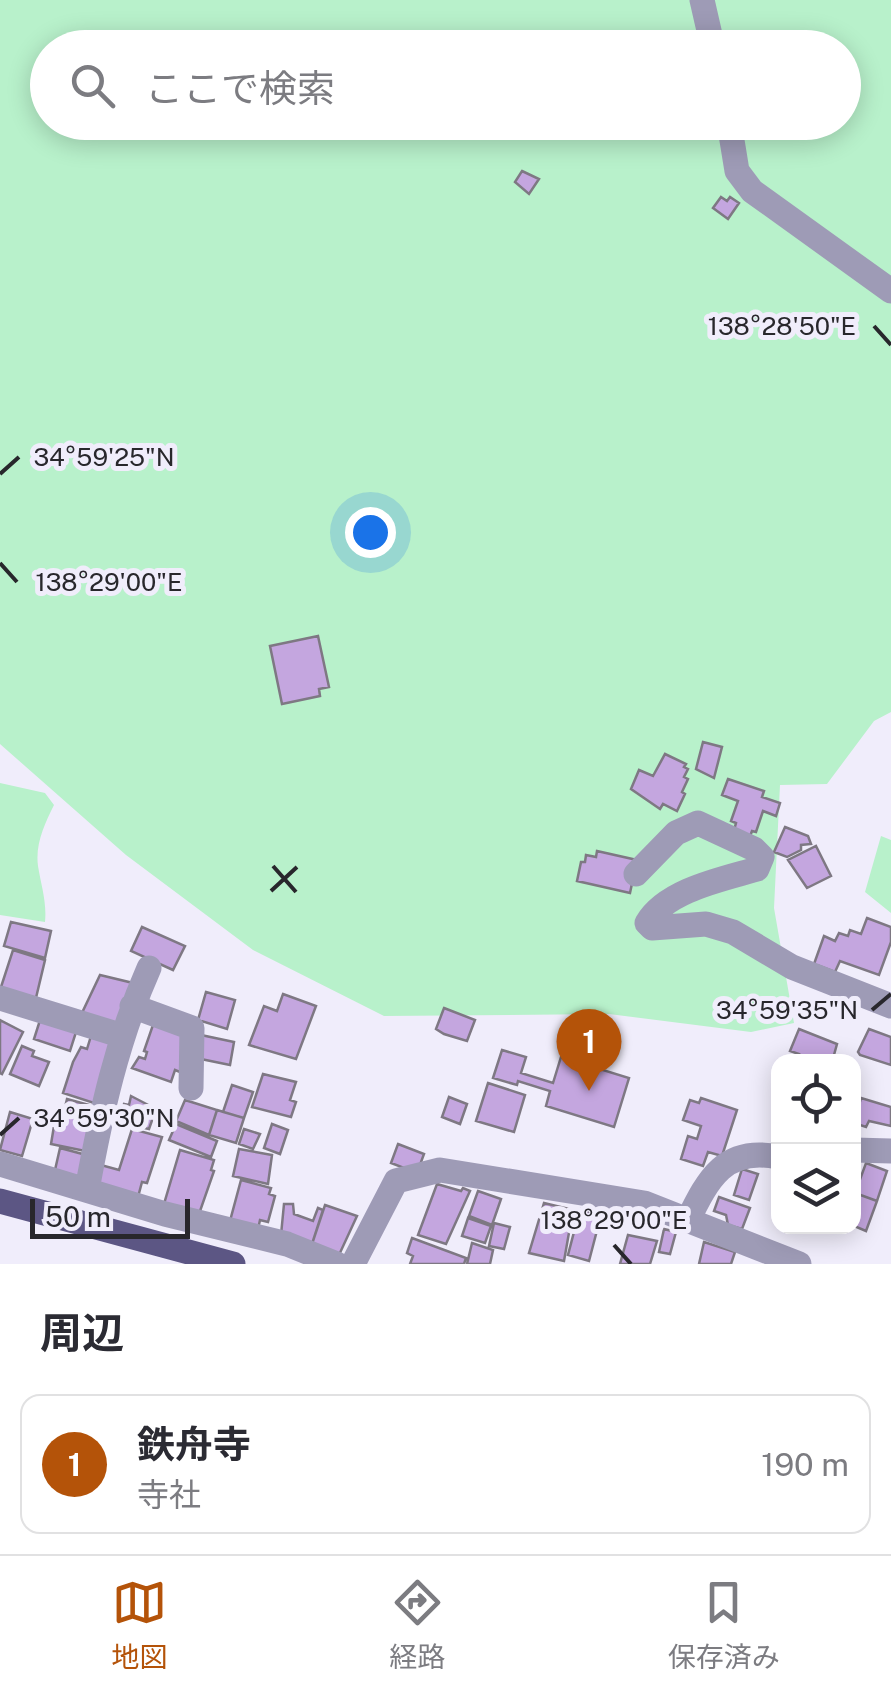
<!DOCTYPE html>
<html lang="ja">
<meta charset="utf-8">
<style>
:root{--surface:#fff;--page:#f2f2f3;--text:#2b2b33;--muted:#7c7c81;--line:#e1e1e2;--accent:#b45309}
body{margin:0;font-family:"Public Sans","Noto Sans JP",sans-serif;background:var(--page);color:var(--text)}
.controls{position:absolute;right:30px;bottom:30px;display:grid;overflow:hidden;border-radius:20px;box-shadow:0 5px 25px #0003}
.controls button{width:90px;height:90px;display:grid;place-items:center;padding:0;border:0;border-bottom:2px solid var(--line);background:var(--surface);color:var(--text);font:50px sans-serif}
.scale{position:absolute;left:30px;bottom:25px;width:160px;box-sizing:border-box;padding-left:10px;border:5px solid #28272c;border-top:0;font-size:28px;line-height:35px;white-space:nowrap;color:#28272c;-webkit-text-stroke:8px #f0edfb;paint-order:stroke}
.you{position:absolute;left:370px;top:532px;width:35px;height:35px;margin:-25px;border:8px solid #fff;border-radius:50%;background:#1a73e8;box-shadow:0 0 0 15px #1a73e833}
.badge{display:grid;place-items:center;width:65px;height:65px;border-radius:50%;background:var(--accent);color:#fff;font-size:32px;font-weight:700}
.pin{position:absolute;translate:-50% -82px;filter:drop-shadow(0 2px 5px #0008)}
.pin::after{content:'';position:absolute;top:52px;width:35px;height:30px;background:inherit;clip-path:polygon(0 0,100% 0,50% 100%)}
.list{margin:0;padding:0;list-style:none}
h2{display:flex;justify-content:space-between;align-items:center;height:130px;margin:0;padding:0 40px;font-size:42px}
h2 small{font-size:32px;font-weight:400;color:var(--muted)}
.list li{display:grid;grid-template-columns:65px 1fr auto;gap:30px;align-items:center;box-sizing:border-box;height:140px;margin:0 20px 20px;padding:0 20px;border:2px solid var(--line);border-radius:20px}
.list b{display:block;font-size:38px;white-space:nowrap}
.list p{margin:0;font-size:32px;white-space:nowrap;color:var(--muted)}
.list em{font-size:32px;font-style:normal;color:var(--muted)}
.icon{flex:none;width:55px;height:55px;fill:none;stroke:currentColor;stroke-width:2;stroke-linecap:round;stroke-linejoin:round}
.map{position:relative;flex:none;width:891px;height:1264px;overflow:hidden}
.search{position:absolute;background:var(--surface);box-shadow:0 5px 25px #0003;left:30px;right:30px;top:30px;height:110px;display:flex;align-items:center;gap:25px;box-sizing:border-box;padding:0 35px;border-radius:55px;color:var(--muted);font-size:38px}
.sheet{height:290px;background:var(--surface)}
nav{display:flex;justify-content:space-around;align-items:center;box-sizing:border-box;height:140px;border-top:2px solid var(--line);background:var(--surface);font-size:28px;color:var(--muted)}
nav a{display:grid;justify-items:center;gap:5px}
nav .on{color:var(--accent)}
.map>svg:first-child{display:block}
</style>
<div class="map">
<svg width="891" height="1264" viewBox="0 0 891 1264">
<rect width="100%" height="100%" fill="#f0edfb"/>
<path fill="#b8f1cb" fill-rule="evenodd" d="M0 0H891V712L874 721 827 784 780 785 774 908 794 1023 751 1032 609 1014 384 1016 253 950 126 855 0 744ZM48 48H844V122H48Z
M0 783 45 793 54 805C45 823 35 844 38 866 41 885 47 902 45 922L0 915Z
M881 836 891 840V913L865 892Z"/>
<path fill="#c4a6df" stroke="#7e7883" stroke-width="2.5" d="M522 171 539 179 529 194 515 182Z
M721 197 727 201 730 197 739 203 728 219 713 208Z
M318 636 329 687 319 689 320 696 282 704 270 646Z
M703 742 722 747 714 778 696 769Z
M665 754 686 764 684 767 688 769 684 777 688 779 682 792 685 794 677 811 663 804 660 809 631 789 639 770 653 776Z
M728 779 764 791 762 797 780 803 776 816 763 811 756 832 752 831 749 839 733 834 736 823 731 821 738 801 722 795Z
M785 827 808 836 811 844 801 845V850L787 857 774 852Z
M816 846 831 876 807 888 788 860Z
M597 851 637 860 630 893 577 881 581 862H585L586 855 596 857Z
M867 918 891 927V942L879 975 840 961 835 972 814 964 824 936 835 941 839 933 848 936 850 930 861 934Z
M11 922 51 931 45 958 4 946Z
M142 927 185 946 173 970 131 951Z
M13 950 45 960 35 1002 1 987Z
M100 975 133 983 119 1026 81 1015Z
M206 992 235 1000 227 1029 198 1020Z
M283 994 316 1006 296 1059 249 1045 264 1006 277 1011Z
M444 1008 475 1020 467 1041 444 1034 436 1029Z
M41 1017 77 1029 70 1051 34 1039Z
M0 1020 23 1032 2 1074 0 1073Z
M154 1022 186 1033 180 1072 175 1070 171 1082 132 1068 139 1057 145 1059 147 1052 144 1051Z
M799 1029 837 1044 832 1062H796L799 1054 790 1051Z
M869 1029 891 1037V1065L860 1055 858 1052Z
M201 1035 234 1042 230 1065 196 1058Z
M91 1036 117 1043 97 1104 63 1093 73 1062 81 1047 87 1049Z
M22 1046 34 1051 32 1056 49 1062 39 1086 10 1074Z
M502 1050 526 1057 521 1073 553 1083 561 1057 629 1078 614 1127 546 1106 550 1091 518 1081 517 1085 493 1078Z
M263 1074 296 1082 290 1100 296 1102 291 1117 252 1107Z
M488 1083 525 1095 514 1132 476 1121Z
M232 1085 253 1092 244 1118 223 1112Z
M131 1096 156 1109 149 1129 118 1122 124 1104 129 1105Z
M449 1097 467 1104 460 1124 442 1117Z
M701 1098 737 1110 722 1156 708 1152 703 1166 681 1159 688 1136 697 1139 701 1126 683 1120 690 1100 699 1103Z
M861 1098 891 1107V1126L869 1121 866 1127 854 1123Z
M67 1099 96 1107 90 1152 51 1144 54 1126 60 1127Z
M185 1100 217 1110 209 1135 176 1121Z
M217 1110 244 1118 236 1143 209 1135Z
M10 1112 33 1119 22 1156 0 1150Z
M176 1124 217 1141 211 1157 169 1140Z
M272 1124 288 1130 280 1154 264 1148Z
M132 1129 162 1137 147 1183 142 1182 138 1197 95 1185 101 1165 119 1170Z
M244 1129 260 1134 253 1149 239 1144Z
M398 1144 424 1154 417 1173 391 1163Z
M60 1148 90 1156 84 1182 55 1170Z
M239 1149 272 1155 268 1184 233 1176Z
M180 1150 214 1160 211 1170 214 1171 199 1214 164 1204Z
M866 1163 887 1171 877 1201 855 1193Z
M742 1169 758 1174 749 1200 734 1195Z
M241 1180 271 1188 269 1194 275 1196 268 1222 260 1220 258 1229 230 1221Z
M437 1184 461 1191 463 1188 470 1191 446 1244 418 1235Z
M478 1191 501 1199 492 1225 469 1216Z
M855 1193 877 1201 866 1231 854 1226Z
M719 1197 750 1208 742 1229 728 1225 726 1215 714 1211Z
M544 1203 573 1210 564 1261 529 1253Z
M284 1204H293L294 1214 313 1221 318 1208 323 1210 312 1244 281 1235Z
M325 1205 357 1216 339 1255 312 1244Z
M580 1209 601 1215 589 1261 568 1255Z
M468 1218 491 1226 485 1243 462 1236Z
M494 1223 510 1227 504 1249 489 1246Z
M664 1229 676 1232 670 1254 659 1252Z
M628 1235 657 1241 650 1264H620Z
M412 1238 466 1258 464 1264H410L413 1256 407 1253Z
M704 1242 735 1252 731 1264H699Z
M472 1243 493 1250 490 1264H467Z"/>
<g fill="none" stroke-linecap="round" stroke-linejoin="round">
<path stroke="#9e9bb6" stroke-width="25" d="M702 0 713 48
M729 122 737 171 752 191 891 291
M636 874 676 833 698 823 754 849 762 857 757 869C723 879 666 890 647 923L652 928 706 924 733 932 792 967 891 1006
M0 998 123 1036
M132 1006 192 1028 191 1088
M854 1150 891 1151
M0 1164 165 1214 287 1244 337 1264
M87 1190C101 1113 117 1040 149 968
M688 1220C708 1179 725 1146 778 1157
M353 1264 396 1181 440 1170 644 1203 799 1264"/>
<path stroke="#5c5684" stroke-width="25" d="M0 1201 233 1264"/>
</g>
<path fill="none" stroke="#28272c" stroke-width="4" d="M874 326 891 345M0 474 19 457M0 563 17 582M273 866 296 892M271 891 297 867M872 1010 891 994M0 1135 19 1118M614 1245 631 1264"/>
<g font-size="25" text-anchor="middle" fill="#28272c" stroke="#f0edfb" stroke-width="10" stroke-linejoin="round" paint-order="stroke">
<text x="782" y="335">138°28'50"E</text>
<text x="104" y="466">34°59'25"N</text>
<text x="109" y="591">138°29'00"E</text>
<text x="787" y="1019">34°59'35"N</text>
<text x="104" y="1127">34°59'30"N</text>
<text x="614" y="1229">138°29'00"E</text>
</g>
</svg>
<div class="controls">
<button><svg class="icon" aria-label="locate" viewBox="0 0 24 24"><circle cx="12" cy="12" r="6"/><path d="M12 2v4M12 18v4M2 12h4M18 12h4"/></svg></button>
<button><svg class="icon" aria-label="layers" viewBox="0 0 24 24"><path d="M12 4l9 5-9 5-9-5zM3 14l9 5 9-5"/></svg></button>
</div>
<div class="scale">50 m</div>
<div class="you"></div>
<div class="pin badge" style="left:589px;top:1091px">1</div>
<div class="search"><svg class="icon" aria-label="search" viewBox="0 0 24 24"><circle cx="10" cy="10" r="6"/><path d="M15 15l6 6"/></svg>ここで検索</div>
</div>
<section class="sheet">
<h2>周辺<small></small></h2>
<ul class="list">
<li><span class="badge">1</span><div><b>鉄舟寺</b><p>寺社</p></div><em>190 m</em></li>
</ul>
</section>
<nav>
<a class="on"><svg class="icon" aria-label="map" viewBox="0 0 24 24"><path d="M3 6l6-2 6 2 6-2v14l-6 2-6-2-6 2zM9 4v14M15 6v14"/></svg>地図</a>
<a><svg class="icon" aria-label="directions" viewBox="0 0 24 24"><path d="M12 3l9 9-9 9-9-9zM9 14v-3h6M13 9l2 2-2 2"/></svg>経路</a>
<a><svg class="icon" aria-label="saved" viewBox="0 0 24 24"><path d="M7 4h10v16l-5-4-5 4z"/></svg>保存済み</a>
</nav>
